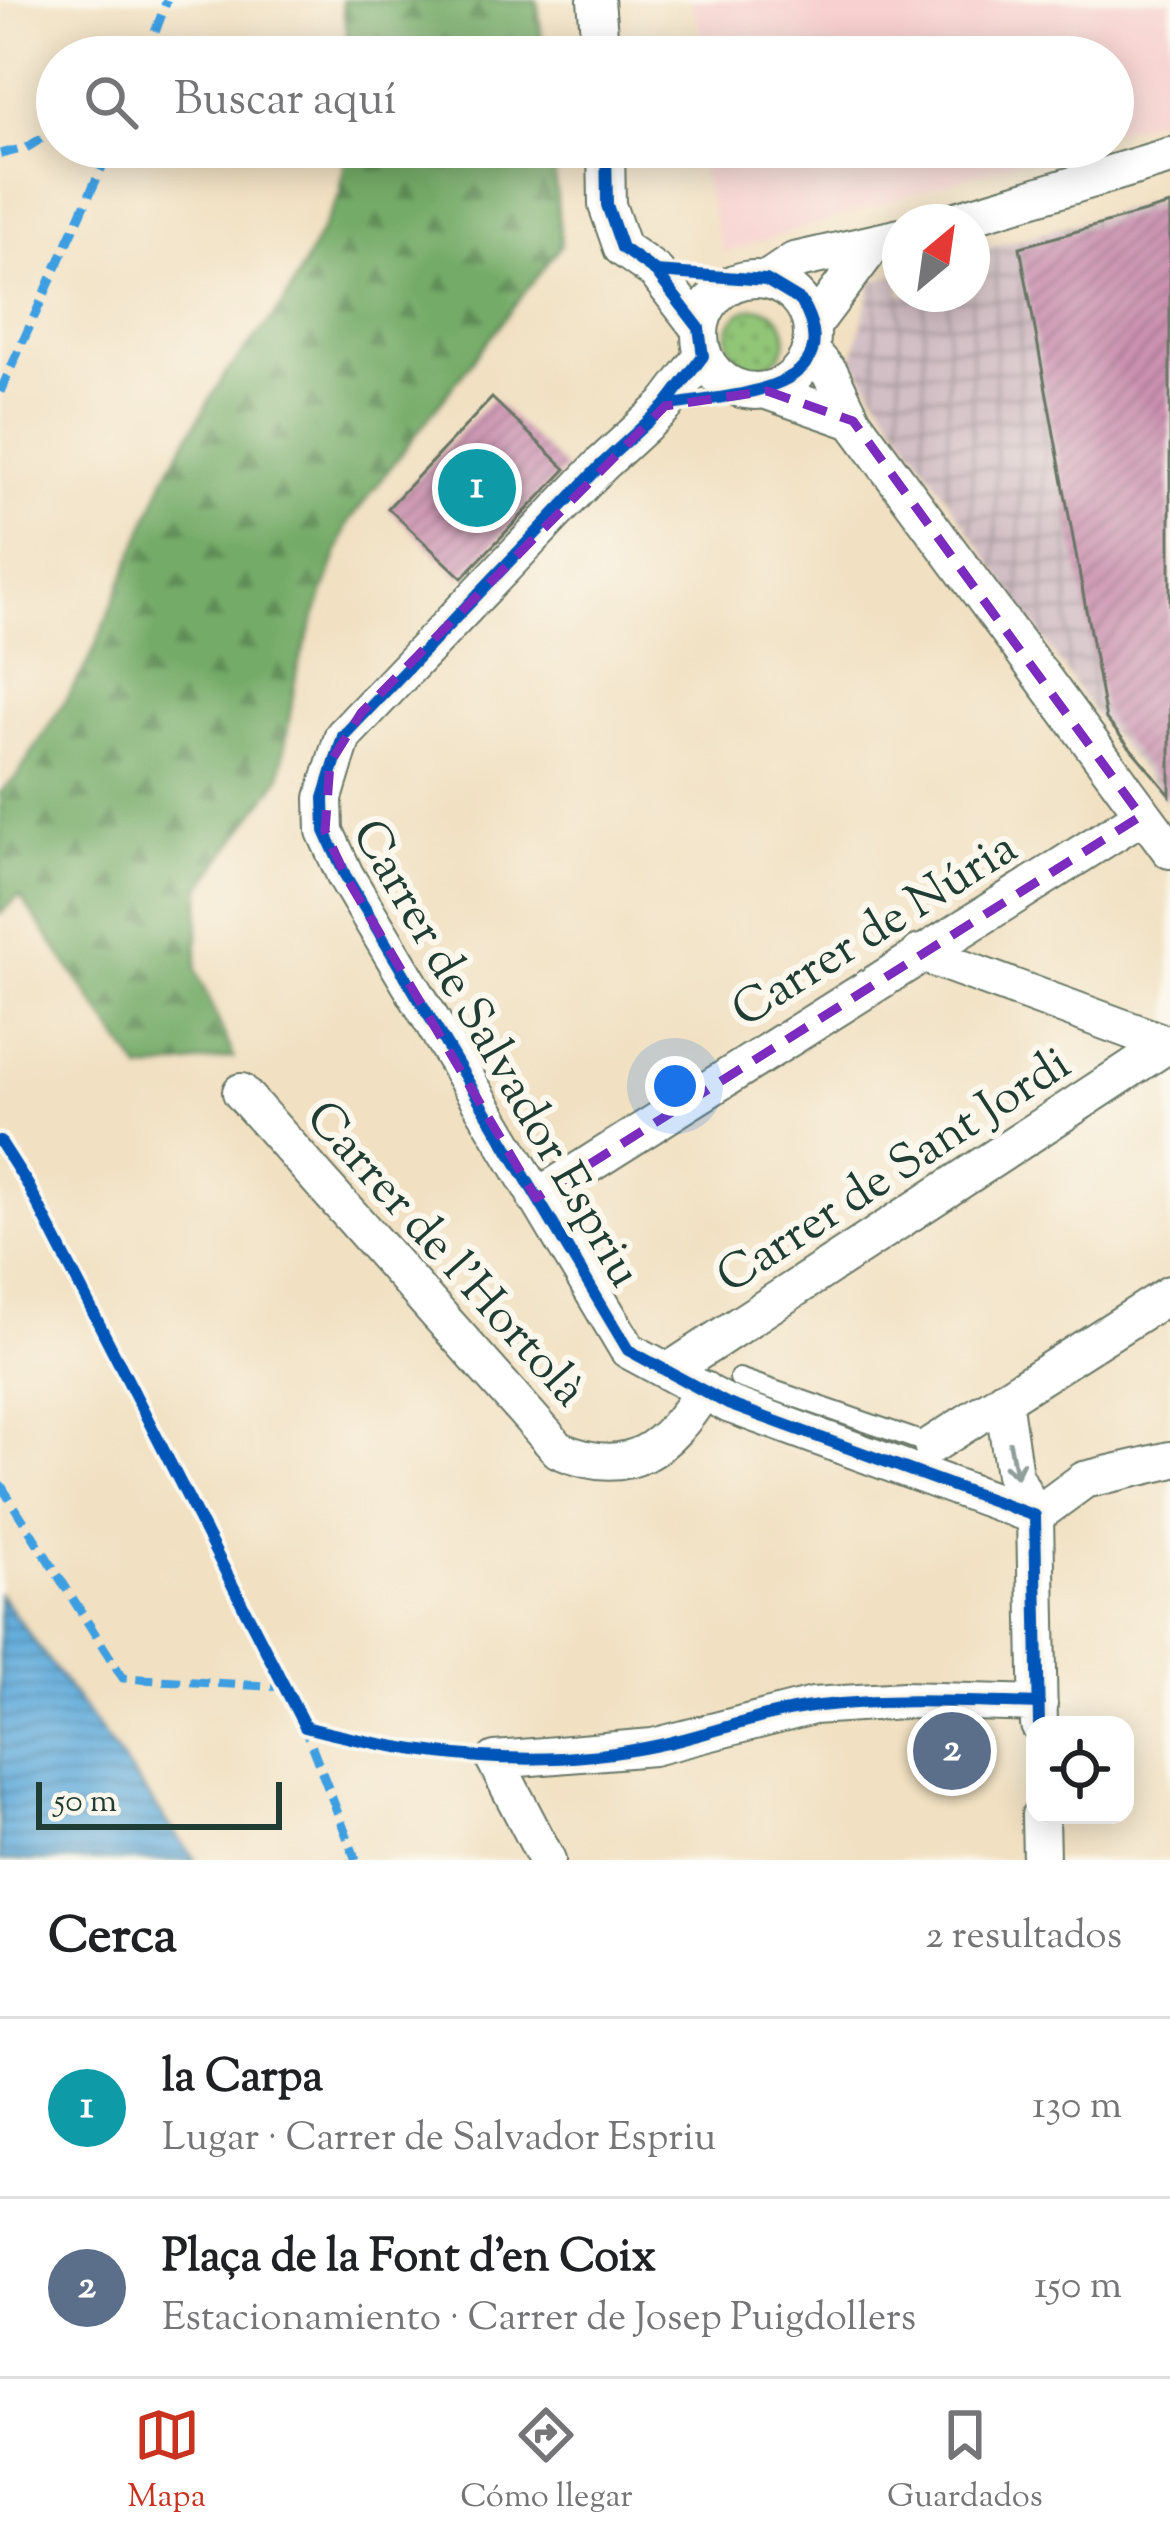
<!DOCTYPE html>
<html lang="es">
<meta charset="utf-8">
<style>
:root{--surface:#fff;--page:#f6f6f6;--text:#202124;--muted:#757577;--line:#e0e0e0;--accent:#c8321e}
body{margin:0;font-family:"Sorts Mill Goudy",serif;background:var(--page);color:var(--text)}
.controls{position:absolute;right:36px;bottom:36px;display:grid;overflow:hidden;border-radius:24px;box-shadow:0 6px 30px #0003}
.controls button{width:108px;height:108px;display:grid;place-items:center;padding:0;border:0;border-bottom:3px solid var(--line);background:var(--surface);color:var(--text);font:60px sans-serif}
.compass{position:absolute;left:882px;top:204px;width:108px;height:108px;border-radius:50%;background:var(--surface);box-shadow:0 6px 30px #0003;rotate:29deg}
.scale{position:absolute;left:36px;bottom:30px;width:246px;box-sizing:border-box;padding-left:12px;border:6px solid #1f3d34;border-top:0;font-size:33px;line-height:42px;white-space:nowrap;color:#1f3d34;-webkit-text-stroke:9px #fbf7ec;paint-order:stroke}
.you{position:absolute;left:675px;top:1086px;width:42px;height:42px;margin:-30px;border:9px solid #fff;border-radius:50%;background:#1a73e8;box-shadow:0 0 0 18px #1a73e833}
.badge{display:grid;place-items:center;width:78px;height:78px;border-radius:50%;background:var(--accent);color:#fff;font-size:39px;font-weight:700}
.pin{position:absolute;translate:-50% -50%;border:6px solid #fff;box-shadow:0 3px 12px #0006}
.list{margin:0;padding:0;list-style:none}
h2{display:flex;justify-content:space-between;align-items:center;height:156px;margin:0;padding:0 48px;font-size:51px}
h2 small{font-size:39px;font-weight:400;color:var(--muted)}
.list li{display:grid;grid-template-columns:78px 1fr auto;gap:36px;align-items:center;box-sizing:border-box;height:180px;padding:0 48px;border-top:3px solid var(--line)}
.list b{display:block;font-size:45px;white-space:nowrap}
.list p{margin:0;font-size:39px;white-space:nowrap;color:var(--muted)}
.list em{font-size:39px;font-style:normal;color:var(--muted)}
.icon{flex:none;width:66px;height:66px;fill:none;stroke:currentColor;stroke-width:2;stroke-linecap:round;stroke-linejoin:round}
.map{position:relative;flex:none;width:1170px;height:1860px;overflow:hidden}
.search{position:absolute;background:var(--surface);box-shadow:0 6px 30px #0003;left:36px;right:36px;top:36px;height:132px;display:flex;align-items:center;gap:30px;box-sizing:border-box;padding:0 42px;border-radius:66px;color:var(--muted);font-size:45px}
.sheet{height:516px;background:var(--surface)}
nav{display:flex;justify-content:space-around;align-items:center;box-sizing:border-box;height:168px;border-top:3px solid var(--line);background:var(--surface);font-size:33px;color:var(--muted)}
nav a{display:grid;justify-items:center;gap:6px}
nav .on{color:var(--accent)}
.map>svg:first-child{display:block}
</style>
<div class="map">
<svg width="1170" height="1860" viewBox="0 0 1170 1860">
<defs>
<pattern id="industrial-grid" width="8" height="8" patternUnits="userSpaceOnUse" patternTransform="scale(3)"><rect width="8" height="8" fill="#d2bec5"/><path d="M0 4h8M4 0v8" fill="none" stroke="#aa9ca1"/></pattern>
<pattern id="grass-dots" width="8" height="8" patternUnits="userSpaceOnUse" patternTransform="scale(3)"><rect width="8" height="8" fill="#92c677"/><path d="M2 2h.1M6 6h.1" fill="none" stroke="#77a262" stroke-width="1.8" stroke-linecap="round"/></pattern>
<pattern id="forest-firs" width="22" height="20" patternUnits="userSpaceOnUse" patternTransform="scale(3)"><rect width="22" height="20" fill="#75ab68"/><path d="M5 1l3.5 6h-7zM16 11l3.5 6h-7z" fill="#5f8c56"/></pattern>
<pattern id="water-rules" width="6" height="5" patternUnits="userSpaceOnUse" patternTransform="scale(3)"><rect width="6" height="5" fill="#65addc"/><path d="M0 2.5h6" fill="none" stroke="#538eb3"/></pattern>
<pattern id="building-hatch" width="6" height="6" patternUnits="userSpaceOnUse" patternTransform="scale(3)"><rect width="6" height="6" fill="#cb91b0"/><path d="M-1 1l2-2M0 6l6-6M5 7l2-2" fill="none" stroke="#a47890"/></pattern>
</defs>
<rect width="100%" height="100%" fill="#fbf7ec"/>
<filter id="ink" filterUnits="userSpaceOnUse"><feTurbulence type="fractalNoise" baseFrequency=".00833" numOctaves="2"/><feDisplacementMap in="SourceGraphic" scale="24" xChannelSelector="R" yChannelSelector="G"/><feConvolveMatrix kernelMatrix="1 2 1 2 8 2 1 2 1" color-interpolation-filters="sRGB"/></filter>
<filter id="wash" filterUnits="userSpaceOnUse"><feTurbulence type="fractalNoise" baseFrequency=".004" numOctaves="4" result="noise"/><feDisplacementMap in="SourceGraphic" scale="48" xChannelSelector="R" yChannelSelector="G"/><feGaussianBlur stdDeviation="2.7" result="paint"/><feColorMatrix in="noise" values="0 0 0 0 0 0 0 0 0 0 0 0 0 0 0 0 0 1.4 0 .05"/><feComposite in="paint" operator="in"/></filter>
<g filter="url(#wash)">
<rect width="100%" height="100%" fill="#f1e0c1"/>
<path fill="#f7d0cf" d="M691 0H1170V114L1113 132V57H707Z
M695 147H1065L723 253Z"/>
<path fill="url(#industrial-grid)" d="M1170 196V804L1094 713 853 360 872 282 900 274V294H972V253Z"/>
<path fill="url(#grass-dots)" stroke="#588256" stroke-width="3" d="M728 337a29 29 0 1 1 58 0a29 29 0 1 1-58 0Z"/>
<path fill="url(#forest-firs)" stroke="#4a744e" stroke-width="3" d="M342 0H537L544 57H350Z
M347 147H552L561 245 348 523 297 669 280 778 201 887 196 970 234 1057 141 1071 20 896 0 914V793L18 775 88 664 166 475 223 377 284 304 340 194Z"/>
<path fill="url(#water-rules)" stroke="#427588" stroke-width="3" d="M0 1595 195 1860H0Z"/>
<g id="blocks">
<path fill="url(#building-hatch)" d="M1170 205V795L1106 719 1020 247Z
M492 398 566 469 462 578 388 508Z"/>
</g>
</g>
<g filter="url(#ink)">
<use href="#blocks" fill-opacity="0" stroke="#687665" stroke-width="3"/>
<g fill="none" stroke-linecap="round" stroke-linejoin="round">
<g stroke="#687665" stroke-width="22">
<path id="lane" d="M739 1378 932 1445"/>
</g>
<g stroke="#687665" stroke-width="40">
<path id="street" d="M596 0 601 57
M606 147 607 205 622 248 656 272 699 328
M950 222 1170 156
M700 335a56 56 0 1 1 112 0a56 56 0 1 1-112 0Z
M766 280 794 261 900 237
M812 326 873 245
M810 350 830 373 853 421 1170 850
M703 356 665 406 601 465 343 736 324 798 325 831 345 875 628 1350 728 1404 1035 1516
M767 391 853 421
M920 953 1170 1045
M241 1092 559 1450C630 1481 667 1448 704 1390
M536 1198 1141 816
M669 1371 1170 1043
M1003 1399 1014 1475 1035 1516 1039 1725
M932 1445 1170 1294
M1035 1516 1084 1480 1170 1460
M1040 1815 1041 1860
M547 1860 495 1760 653 1747 813 1706 904 1700 1039 1704"/>
</g>
<use href="#lane" stroke="#fff" stroke-width="18"/>
<use href="#street" stroke="#fff" stroke-width="36"/>
<path stroke="#3c9ee2" stroke-width="9" stroke-dasharray="18 9" stroke-linecap="butt" d="M146 57 167 0
M0 154 26 148 57 129
M0 392 111 147
M0 1484 123 1678 284 1687
M302 1721 356 1860"/>
<g stroke="#fbf7ec" stroke-width="20">
<path id="cycleway" d="M606 147 607 205 622 248 656 272 699 328 703 356 665 406 601 465 343 736 324 798 325 831 345 875 628 1350 728 1404 1035 1516 1039 1725
M656 272 766 280 801 301C855 395 721 395 665 406
M0 1141 28 1185 305 1727C420 1757 540 1771 659 1745 711 1734 765 1712 819 1706 892 1698 965 1702 1039 1704"/>
</g>
<use href="#cycleway" stroke="#0057b8" stroke-width="12"/>
</g>
<defs><path id="oneway-shaft" d="M-6 0H5M1.5-3L5.5 0L1.5 3" fill="none" stroke-width="1.6" stroke-linecap="round" stroke-linejoin="round" transform="scale(3)"/></defs>
<use stroke="#8f9e9a" href="#oneway-shaft" transform="translate(1013 1460) rotate(79)"/>
</g>
<path fill="none" stroke="#7b2cbf" stroke-width="9" stroke-dasharray="24 15" stroke-linejoin="round" d="M767 391 853 421 1141 816 536 1198 345 875 325 831 330 763 361 713 665 406Z"/>
<g text-anchor="middle" stroke-width="12" stroke-linejoin="round" paint-order="stroke">
<g font-size="48" fill="#1f3d34" stroke="#fbf7ec">
<text transform="translate(873 927) rotate(-32)" y="17">Carrer de Núria</text>
<text transform="translate(499 1052) rotate(60)" y="17">Carrer de Salvador Espriu</text>
<text transform="translate(892 1168) rotate(-33)" y="17">Carrer de Sant Jordi</text>
<text transform="translate(448 1252) rotate(48)" y="17">Carrer de l'Hortolà</text>
</g>
</g>
</svg>
<div class="controls">
<button><svg class="icon" aria-label="locate" viewBox="0 0 24 24"><circle cx="12" cy="12" r="6"/><path d="M12 2v4M12 18v4M2 12h4M18 12h4"/></svg></button>
</div>
<svg class="compass" viewBox="-18 -18 36 36"><path d="M0-13l5 13h-10z" fill="#e53935"/><path d="M0 13l5-13h-10z" fill="#757577"/></svg>
<div class="scale">50 m</div>
<div class="you"></div>
<div class="pin badge" style="left:477px;top:488px;background:#0f9aa8">1</div>
<div class="pin badge" style="left:952px;top:1751px;background:#5c6f8a">2</div>
<div class="search"><svg class="icon" aria-label="search" viewBox="0 0 24 24"><circle cx="10" cy="10" r="6"/><path d="M15 15l6 6"/></svg>Buscar aquí</div>
</div>
<section class="sheet">
<h2>Cerca<small>2 resultados</small></h2>
<ul class="list">
<li><span class="badge" style="background:#0f9aa8">1</span><div><b>la Carpa</b><p>Lugar · Carrer de Salvador Espriu</p></div><em>130 m</em></li>
<li><span class="badge" style="background:#5c6f8a">2</span><div><b>Plaça de la Font d'en Coix</b><p>Estacionamiento · Carrer de Josep Puigdollers</p></div><em>150 m</em></li>
</ul>
</section>
<nav>
<a class="on"><svg class="icon" aria-label="map" viewBox="0 0 24 24"><path d="M3 6l6-2 6 2 6-2v14l-6 2-6-2-6 2zM9 4v14M15 6v14"/></svg>Mapa</a>
<a><svg class="icon" aria-label="directions" viewBox="0 0 24 24"><path d="M12 3l9 9-9 9-9-9zM9 14v-3h6M13 9l2 2-2 2"/></svg>Cómo llegar</a>
<a><svg class="icon" aria-label="saved" viewBox="0 0 24 24"><path d="M7 4h10v16l-5-4-5 4z"/></svg>Guardados</a>
</nav>
